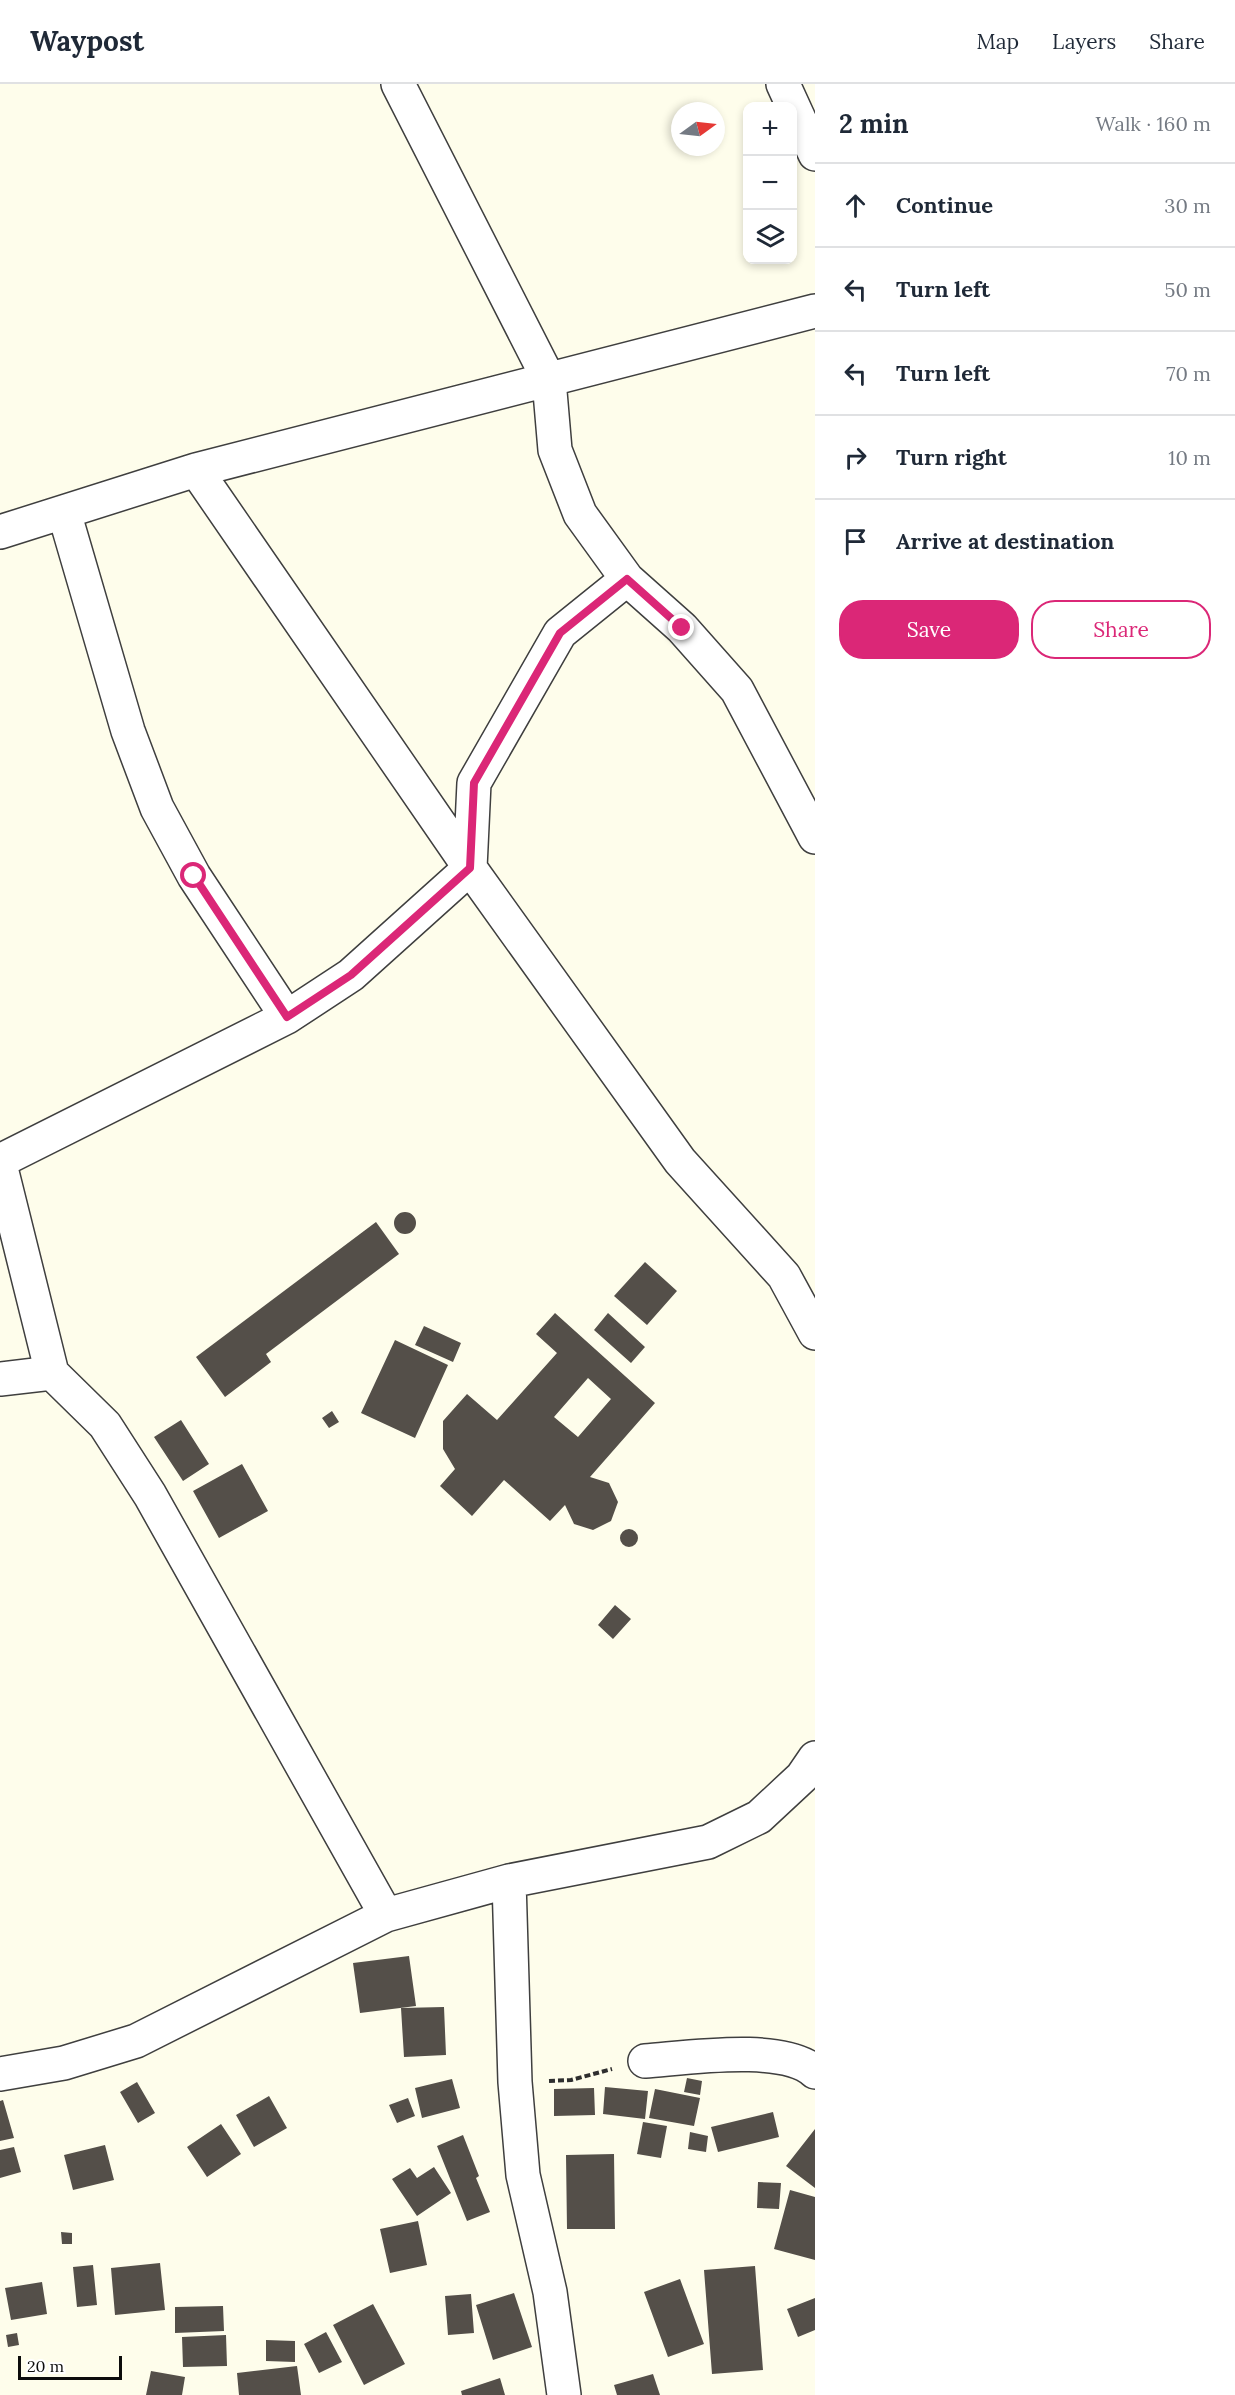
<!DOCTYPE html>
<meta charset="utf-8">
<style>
:root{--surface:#fff;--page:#f6f6f7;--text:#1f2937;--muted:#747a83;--line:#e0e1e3;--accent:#db2777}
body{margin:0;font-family:Lora,serif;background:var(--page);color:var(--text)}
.controls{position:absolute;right:18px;top:18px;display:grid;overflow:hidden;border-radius:12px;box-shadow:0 3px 9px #0003}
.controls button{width:54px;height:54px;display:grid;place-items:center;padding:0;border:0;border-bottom:2px solid var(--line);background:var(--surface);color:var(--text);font:30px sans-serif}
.compass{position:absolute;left:671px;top:18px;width:54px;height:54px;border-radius:50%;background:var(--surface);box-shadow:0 3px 9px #0003;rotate:75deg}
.scale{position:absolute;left:18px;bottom:15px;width:104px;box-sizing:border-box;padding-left:6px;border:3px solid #0c0c0c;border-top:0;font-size:16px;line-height:21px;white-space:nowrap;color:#0c0c0c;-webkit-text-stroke:4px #fff;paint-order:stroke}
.stop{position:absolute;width:18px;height:18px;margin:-14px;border:4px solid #db2777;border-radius:50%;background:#fff}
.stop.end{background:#db2777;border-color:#fff;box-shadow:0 2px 6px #0008}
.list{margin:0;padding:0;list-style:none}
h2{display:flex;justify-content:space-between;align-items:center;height:78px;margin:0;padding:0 24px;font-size:26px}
h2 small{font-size:20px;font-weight:400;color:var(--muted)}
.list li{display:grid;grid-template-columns:39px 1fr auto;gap:18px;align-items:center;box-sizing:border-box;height:84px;padding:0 24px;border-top:2px solid var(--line)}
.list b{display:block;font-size:22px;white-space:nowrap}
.list em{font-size:20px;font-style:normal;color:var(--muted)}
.actions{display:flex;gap:12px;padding:18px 24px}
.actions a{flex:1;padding:14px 0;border:2px solid var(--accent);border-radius:24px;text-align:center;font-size:21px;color:var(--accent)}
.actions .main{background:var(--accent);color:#fff}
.icon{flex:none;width:33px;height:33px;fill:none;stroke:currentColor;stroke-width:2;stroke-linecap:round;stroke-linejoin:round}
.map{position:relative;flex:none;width:815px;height:2311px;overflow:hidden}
header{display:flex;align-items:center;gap:36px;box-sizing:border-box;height:84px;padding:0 30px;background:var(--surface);border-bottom:2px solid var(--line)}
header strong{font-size:28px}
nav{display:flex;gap:33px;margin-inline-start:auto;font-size:21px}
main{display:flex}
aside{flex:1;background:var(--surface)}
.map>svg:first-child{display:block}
</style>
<header>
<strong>Waypost</strong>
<nav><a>Map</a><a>Layers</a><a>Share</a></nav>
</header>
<main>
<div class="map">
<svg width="815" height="2311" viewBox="0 0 815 2311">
<rect width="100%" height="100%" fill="#fefdeb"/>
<path fill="#544f49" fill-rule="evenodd" d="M394 1139a11 11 0 1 1 22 0a11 11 0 1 1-22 0Z
M376 1138 399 1170 266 1270 271 1278 225 1313 196 1273Z
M645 1178 677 1207 647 1241 614 1212Z
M555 1229 655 1319 590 1393 609 1399 618 1418 611 1437 593 1446 574 1440 565 1421 550 1437 504 1396 472 1432 440 1402 455 1385 443 1365V1337L467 1310 497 1336 557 1269 536 1250ZM588 1294 611 1315 578 1353 554 1333Z
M608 1229 645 1263 631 1279 594 1246Z
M424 1242 461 1259 453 1278 415 1261Z
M395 1256 448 1281 415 1354 361 1329Z
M332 1327 339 1338 329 1344 322 1334Z
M181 1336 209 1380 183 1397 154 1353Z
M242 1380 268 1427 219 1454 193 1407Z
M620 1454a9 9 0 1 1 18 0a9 9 0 1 1-18 0Z
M615 1521 631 1535 613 1555 598 1541Z
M409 1872 416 1922 360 1929 353 1879Z
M444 1923 446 1971 404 1973 401 1924Z
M687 1994 702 1997 700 2011 684 2008Z
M452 1995 460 2024 422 2034 415 2004Z
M137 1998 155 2029 138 2039 120 2008Z
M605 2003 648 2007 645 2035 603 2030Z
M594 2004 595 2031 554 2032V2005Z
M655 2005 700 2014 694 2042 649 2034Z
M269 2012 287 2044 254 2063 236 2031Z
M408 2014 415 2032 397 2039 389 2021Z
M3 2016 14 2054 0 2057V2017Z
M773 2028 779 2053 718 2068 711 2043Z
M643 2038 667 2042 661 2074 637 2070Z
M221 2040 241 2070 207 2093 187 2063Z
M815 2045V2104L786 2082Z
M690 2048 708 2052 706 2068 688 2065Z
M463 2051 479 2092 476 2094 490 2128 467 2137 437 2062Z
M105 2061 114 2096 73 2106 64 2071Z
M14 2063 21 2088 0 2094V2066Z
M614 2070 615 2145H567L566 2071Z
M434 2083 451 2109 417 2132 392 2095 410 2084 417 2094Z
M758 2098 781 2099 779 2125 757 2124Z
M790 2106 815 2113V2176L774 2165Z
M418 2137 427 2181 390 2189 380 2145Z
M61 2148 72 2149V2160H62Z
M160 2179 165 2226 115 2231 111 2184Z
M93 2181 97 2221 77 2223 73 2183Z
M755 2182 763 2286 712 2290 704 2186Z
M680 2195 704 2260 668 2273 644 2208Z
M42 2198 47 2230 11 2236 5 2204Z
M514 2209 532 2263 493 2276 476 2221Z
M471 2210 474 2249 448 2251 445 2212Z
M815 2214V2246L798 2253 787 2225Z
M373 2220 405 2280 364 2301 333 2241Z
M223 2222 224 2247 175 2249V2223Z
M326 2248 342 2278 319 2289 304 2260Z
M17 2249 19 2261 8 2263 6 2251Z
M226 2251 227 2282 183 2283 182 2253Z
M266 2256 295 2257V2278L266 2277Z
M297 2282 301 2311H239L237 2289Z
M151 2287 185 2293 182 2311H146Z
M653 2290 660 2311H617L614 2301Z
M500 2294 505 2311H462L461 2307Z"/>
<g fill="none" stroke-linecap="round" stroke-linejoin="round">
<g stroke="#3f3f3f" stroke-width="36">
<path id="minor" d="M398 0 549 296 555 366 580 430 627 495 682 544 737 606 815 753
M783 0 815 70
M196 386 470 784 680 1077 784 1192 815 1249
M64 428 128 647 157 724 194 792 287 933
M0 448 196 386 815 227
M0 1077 287 933 351 891 470 784 474 699 560 549 627 495
M0 1080 52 1289 105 1341 150 1411 386 1831
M0 1295 52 1289
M509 1797 515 1998 523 2091 550 2208 564 2311
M645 1977C687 1974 784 1959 815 1988
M0 1990 64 1979 136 1957 386 1831 509 1797 708 1758 759 1733 802 1693 815 1674"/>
</g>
<path stroke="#2e2e2e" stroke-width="4" stroke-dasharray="6 3" stroke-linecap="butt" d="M549 1997 571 1996 612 1985"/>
<use href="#minor" stroke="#fff" stroke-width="33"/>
</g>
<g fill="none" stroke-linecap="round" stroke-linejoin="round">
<path stroke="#db2777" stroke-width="8" d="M194 792 287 933 351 891 470 784 474 699 560 549 627 495 682 544"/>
</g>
</svg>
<div class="controls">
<button>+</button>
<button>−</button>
<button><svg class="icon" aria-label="layers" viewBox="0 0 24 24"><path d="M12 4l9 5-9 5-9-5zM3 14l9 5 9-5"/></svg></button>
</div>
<svg class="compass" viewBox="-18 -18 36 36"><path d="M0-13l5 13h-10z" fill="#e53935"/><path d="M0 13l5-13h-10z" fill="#747a83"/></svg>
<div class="scale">20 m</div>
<div class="stop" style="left:194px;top:792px"></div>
<div class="stop end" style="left:682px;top:544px"></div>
</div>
<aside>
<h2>2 min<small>Walk · 160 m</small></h2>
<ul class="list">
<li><svg class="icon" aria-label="ahead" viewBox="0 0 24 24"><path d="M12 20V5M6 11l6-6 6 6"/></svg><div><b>Continue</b></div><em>30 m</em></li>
<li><svg class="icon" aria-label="left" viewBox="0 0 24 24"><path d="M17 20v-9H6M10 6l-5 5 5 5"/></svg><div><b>Turn left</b></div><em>50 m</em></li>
<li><svg class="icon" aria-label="left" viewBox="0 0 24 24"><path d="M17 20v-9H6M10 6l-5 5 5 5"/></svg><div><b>Turn left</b></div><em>70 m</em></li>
<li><svg class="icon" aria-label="right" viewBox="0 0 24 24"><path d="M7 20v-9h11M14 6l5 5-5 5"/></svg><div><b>Turn right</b></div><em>10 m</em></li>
<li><svg class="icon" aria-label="arrive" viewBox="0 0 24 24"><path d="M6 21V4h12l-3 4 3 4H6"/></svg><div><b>Arrive at destination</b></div></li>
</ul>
<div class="actions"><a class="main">Save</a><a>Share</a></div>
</aside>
</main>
